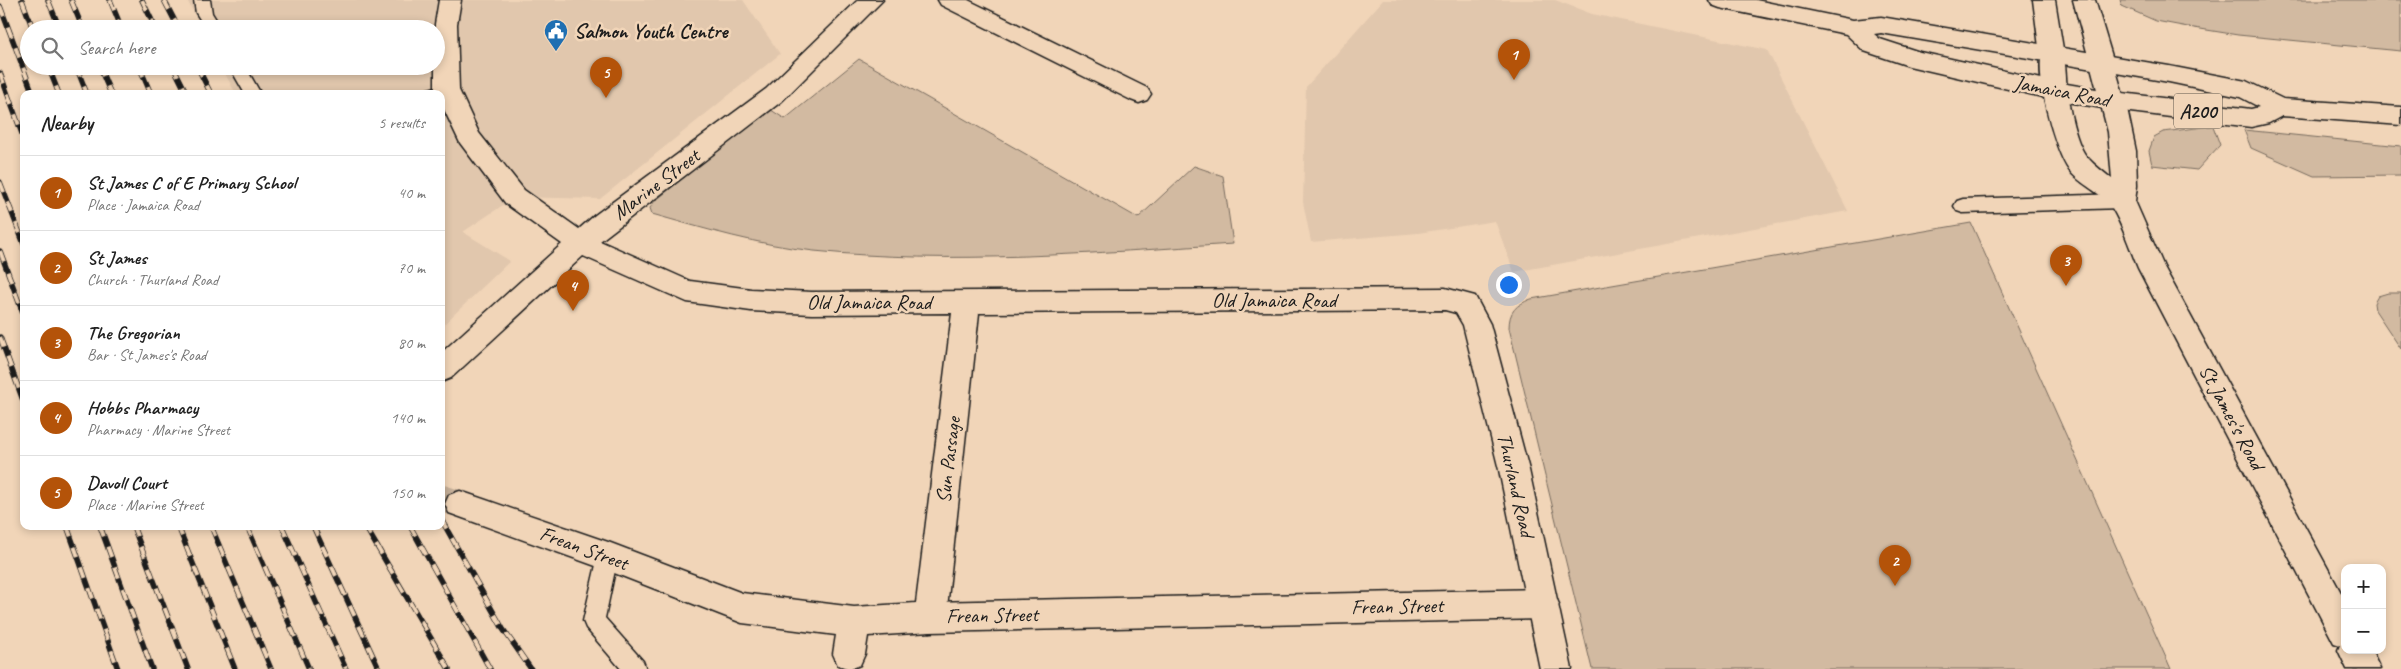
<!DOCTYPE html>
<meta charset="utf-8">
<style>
:root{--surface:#fff;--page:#f2f2f2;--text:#222;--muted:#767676;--line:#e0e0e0;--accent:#b45309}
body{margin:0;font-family:Caveat,sans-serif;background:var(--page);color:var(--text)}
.controls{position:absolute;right:15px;bottom:15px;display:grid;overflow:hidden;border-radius:10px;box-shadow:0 2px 8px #0003}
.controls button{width:45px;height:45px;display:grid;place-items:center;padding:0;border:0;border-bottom:1px solid var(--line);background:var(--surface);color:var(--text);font:25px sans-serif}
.you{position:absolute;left:1508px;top:284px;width:18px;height:18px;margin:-12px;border:4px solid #fff;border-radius:50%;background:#1a73e8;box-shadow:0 0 0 8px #1a73e833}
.badge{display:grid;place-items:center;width:32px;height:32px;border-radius:50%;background:var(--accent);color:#fff;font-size:16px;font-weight:700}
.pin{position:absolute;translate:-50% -41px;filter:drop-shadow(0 1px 2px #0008)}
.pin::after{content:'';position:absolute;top:26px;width:18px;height:15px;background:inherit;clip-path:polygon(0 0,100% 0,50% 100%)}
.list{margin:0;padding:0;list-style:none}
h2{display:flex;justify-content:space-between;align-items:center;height:65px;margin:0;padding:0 20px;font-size:21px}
h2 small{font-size:16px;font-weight:400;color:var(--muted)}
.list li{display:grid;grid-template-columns:32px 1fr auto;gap:15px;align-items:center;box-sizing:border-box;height:75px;padding:0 20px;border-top:1px solid var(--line)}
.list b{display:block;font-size:19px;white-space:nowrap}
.list p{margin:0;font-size:16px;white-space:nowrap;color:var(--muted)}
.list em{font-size:16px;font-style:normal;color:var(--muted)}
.icon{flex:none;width:28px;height:28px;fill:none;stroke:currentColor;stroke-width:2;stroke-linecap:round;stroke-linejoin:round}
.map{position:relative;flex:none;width:2401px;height:669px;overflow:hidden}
.search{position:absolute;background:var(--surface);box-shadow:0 2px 8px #0003;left:20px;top:20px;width:425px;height:55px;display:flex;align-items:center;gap:12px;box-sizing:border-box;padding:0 18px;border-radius:28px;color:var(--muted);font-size:19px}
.panel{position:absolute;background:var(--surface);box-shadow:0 2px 8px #0003;left:20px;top:90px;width:425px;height:440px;border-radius:10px}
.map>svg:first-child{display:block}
</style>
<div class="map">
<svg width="2401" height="669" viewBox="0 0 2401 669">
<rect width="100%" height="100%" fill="#f1d5b8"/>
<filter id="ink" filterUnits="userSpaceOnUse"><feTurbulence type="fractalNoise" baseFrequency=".02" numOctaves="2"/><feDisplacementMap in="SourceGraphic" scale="10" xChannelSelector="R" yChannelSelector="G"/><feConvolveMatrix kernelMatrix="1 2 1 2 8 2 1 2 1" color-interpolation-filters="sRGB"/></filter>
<g filter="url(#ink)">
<path fill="#e1c7ad" d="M187 0H743L780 54 600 199 515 197 463 232 510 261 441 327V94H236L221 66H436V29H202Z
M1383 0H1555L1592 14 1767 50 1848 211 1514 272 1495 221 1418 233 1311 242 1303 202 1306 87Z"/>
<path fill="#d2baa1" stroke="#776b5e" d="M2120 0H2401V51L2238 35 2188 27 2156 21 2122 6Z
M859 59 1138 218 1194 166 1223 176 1233 244C1094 253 953 265 814 251 759 245 705 229 652 214L650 208 654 202 768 108 785 119Z
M2213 126 2220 145 2197 170 2152 165 2149 151 2154 137 2163 132Z
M2244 130 2401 146V175L2314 176 2251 148Z
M1971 223 2171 669H1592L1509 328C1509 311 1516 305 1531 299Z
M2388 293H2401V349L2375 310 2374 303 2378 296Z"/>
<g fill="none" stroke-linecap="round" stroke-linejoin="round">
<path stroke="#c6b099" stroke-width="27" stroke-dasharray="27 14" stroke-linecap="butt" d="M441 498 460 504"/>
<g stroke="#1c1c1c" stroke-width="3">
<path id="service" d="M194 0H210L212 13 222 29H206L196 13Z
M229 66H245L261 94H245Z
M447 84 453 86 455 90 453 94 441 97V94H423L425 90Z
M2122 194 2128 196 2131 201 2128 206 2122 208 1963 213 1957 211 1954 206 1957 201 1963 199Z
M608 546 615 549 618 556 605 618 643 661 646 669H621L586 628 583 621 598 556 601 549Z"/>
</g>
<g stroke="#1c1c1c" stroke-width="3">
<path id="pedestrian" d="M1543 589 1554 594 1559 604 1554 614 1543 619 930 632 919 628 914 617 919 606 930 602Z"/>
</g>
<g stroke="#1c1c1c" stroke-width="3">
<path id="minor" d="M439 0H461L457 24 459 90 479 133 524 190 579 229 595 215 766 89 858 0H883L782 101 600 241 690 281 751 289 812 292 1445 288 1475 296 1490 324 1529 470 1572 669H1540L1499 470 1463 325 1456 313 1445 310 979 313 946 617 941 628 930 632 868 636 865 654 860 665 850 669 838 665 833 654 836 635 742 623 604 569 449 513 445 504 449 495 460 491 608 542 742 593 854 607 916 603 952 313 812 314 751 311 687 302 583 256 451 378 441 382V353L562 244 506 204 460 143 441 103V94H437L435 90V24Z
M938 0H968L1147 88 1151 94 1147 100 1139 103 1131 100 941 5Z
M2033 0H2055L2064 55 2060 61 2052 63 2044 61 2040 55Z
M2073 0H2095L2114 63 2110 69 2102 71 2094 69 2090 63Z"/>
</g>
<g stroke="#1c1c1c" stroke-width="3">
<path id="tertiary" d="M2052 47 2060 49C2067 60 2065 75 2067 88 2068 105 2076 146 2088 158 2095 166 2104 172 2112 179L2108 132 2090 63 2094 57 2102 55 2110 57 2114 63 2128 113 2136 151 2137 186 2135 201 2164 267 2345 600V650H2371L2380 669H2347L2338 650 2340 645 2334 643 2138 268C2130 249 2123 226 2112 208 2102 192 2080 185 2069 170 2055 152 2032 69 2044 49Z"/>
</g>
<g stroke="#1c1c1c" stroke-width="3">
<path id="primary" d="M1709 0H1756L1853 20 1881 17 2169 66 2246 81 2283 99 2401 107V125L2282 116 2269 123 2251 127 2114 110 2055 100 1909 66 1864 51 1846 34 1720 8 1712 5ZM1881 33 2169 82 2240 97 2259 107 2251 109 2114 92 2055 82 1920 52 1880 39 1874 34Z"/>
</g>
<use href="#service" fill="#f1d5b8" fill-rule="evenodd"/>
<use href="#pedestrian" fill="#f1d5b8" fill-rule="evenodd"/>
<use href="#minor" fill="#f1d5b8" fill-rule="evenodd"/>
<use href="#tertiary" fill="#f1d5b8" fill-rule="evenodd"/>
<use href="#primary" fill="#f1d5b8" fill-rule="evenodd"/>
<g stroke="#1c1c1c" stroke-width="5.5">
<path id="rail" d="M22 0 33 29
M48 0 60 29
M71 0 83 29
M110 0 122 29
M142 0 156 29
M164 0 179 29
M0 6 33 94
M48 66 59 94
M76 66 87 94
M99 66 111 94
M139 66 151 94
M173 66 187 94
M197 66 211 94
M0 73 24 139
M0 182 24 244
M0 251 24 316
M0 337 24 403
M441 519 503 629 531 669
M67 526 118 669
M100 526 152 669
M133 526 188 669
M178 526 235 669
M211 526 271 669
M247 526 309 669
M282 526 346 669
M313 526 379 669
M365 526 449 669
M410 526 490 669"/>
</g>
<use href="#rail" stroke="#f1d5b8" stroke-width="4" stroke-dasharray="11" stroke-linecap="butt"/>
</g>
</g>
<defs>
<g id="civic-pin" transform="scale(1.25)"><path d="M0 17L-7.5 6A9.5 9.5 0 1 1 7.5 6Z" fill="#1f6fb2" stroke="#f1d5b8"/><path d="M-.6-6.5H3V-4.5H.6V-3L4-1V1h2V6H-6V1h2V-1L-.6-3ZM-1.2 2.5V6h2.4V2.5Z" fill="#fff"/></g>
</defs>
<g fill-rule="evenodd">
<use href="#civic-pin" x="556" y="31"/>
</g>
<g text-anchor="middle" stroke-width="5" stroke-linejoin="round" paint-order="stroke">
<rect fill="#f1d5b8" stroke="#5c544b" stroke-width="1" x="2174" y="93.5" width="48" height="35" rx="4"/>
<g font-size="20" font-weight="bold" fill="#1c1c1c">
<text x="2198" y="118">A200</text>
</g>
<g font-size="21" font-weight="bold" fill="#1c1c1c" stroke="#f1d5b8" text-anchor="start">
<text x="574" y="38">Salmon Youth Centre</text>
</g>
<g font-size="21" fill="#1c1c1c" stroke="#f1d5b8">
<text transform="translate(2062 91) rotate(11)" y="7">Jamaica Road</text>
<text transform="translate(656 184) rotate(-37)" y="7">Marine Street</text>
<text x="1274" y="307">Old Jamaica Road</text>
<text x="869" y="309">Old Jamaica Road</text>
<text transform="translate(2232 417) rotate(62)" y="7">St James's Road</text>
<text transform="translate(948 460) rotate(-83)" y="7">Sun Passage</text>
<text transform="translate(1516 485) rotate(77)" y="7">Thurland Road</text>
<text transform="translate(584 548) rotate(20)" y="7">Frean Street</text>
<text transform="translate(1397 606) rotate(-1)" y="7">Frean Street</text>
<text transform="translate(992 615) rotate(-1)" y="7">Frean Street</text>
</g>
</g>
</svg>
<div class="controls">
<button>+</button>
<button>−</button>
</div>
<div class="you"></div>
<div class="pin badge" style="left:1514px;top:80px">1</div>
<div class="pin badge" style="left:1895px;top:586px">2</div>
<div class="pin badge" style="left:2066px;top:286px">3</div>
<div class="pin badge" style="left:573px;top:311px">4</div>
<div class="pin badge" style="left:606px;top:98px">5</div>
<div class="search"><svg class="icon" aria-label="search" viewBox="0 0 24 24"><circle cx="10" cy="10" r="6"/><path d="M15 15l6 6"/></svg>Search here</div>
<section class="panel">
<h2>Nearby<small>5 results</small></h2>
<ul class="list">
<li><span class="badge">1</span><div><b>St James C of E Primary School</b><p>Place · Jamaica Road</p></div><em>40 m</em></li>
<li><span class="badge">2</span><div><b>St James</b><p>Church · Thurland Road</p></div><em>70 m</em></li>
<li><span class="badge">3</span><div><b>The Gregorian</b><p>Bar · St James's Road</p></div><em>80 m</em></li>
<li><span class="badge">4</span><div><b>Hobbs Pharmacy</b><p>Pharmacy · Marine Street</p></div><em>140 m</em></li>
<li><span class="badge">5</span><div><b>Davoll Court</b><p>Place · Marine Street</p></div><em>150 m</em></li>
</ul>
</section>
</div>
